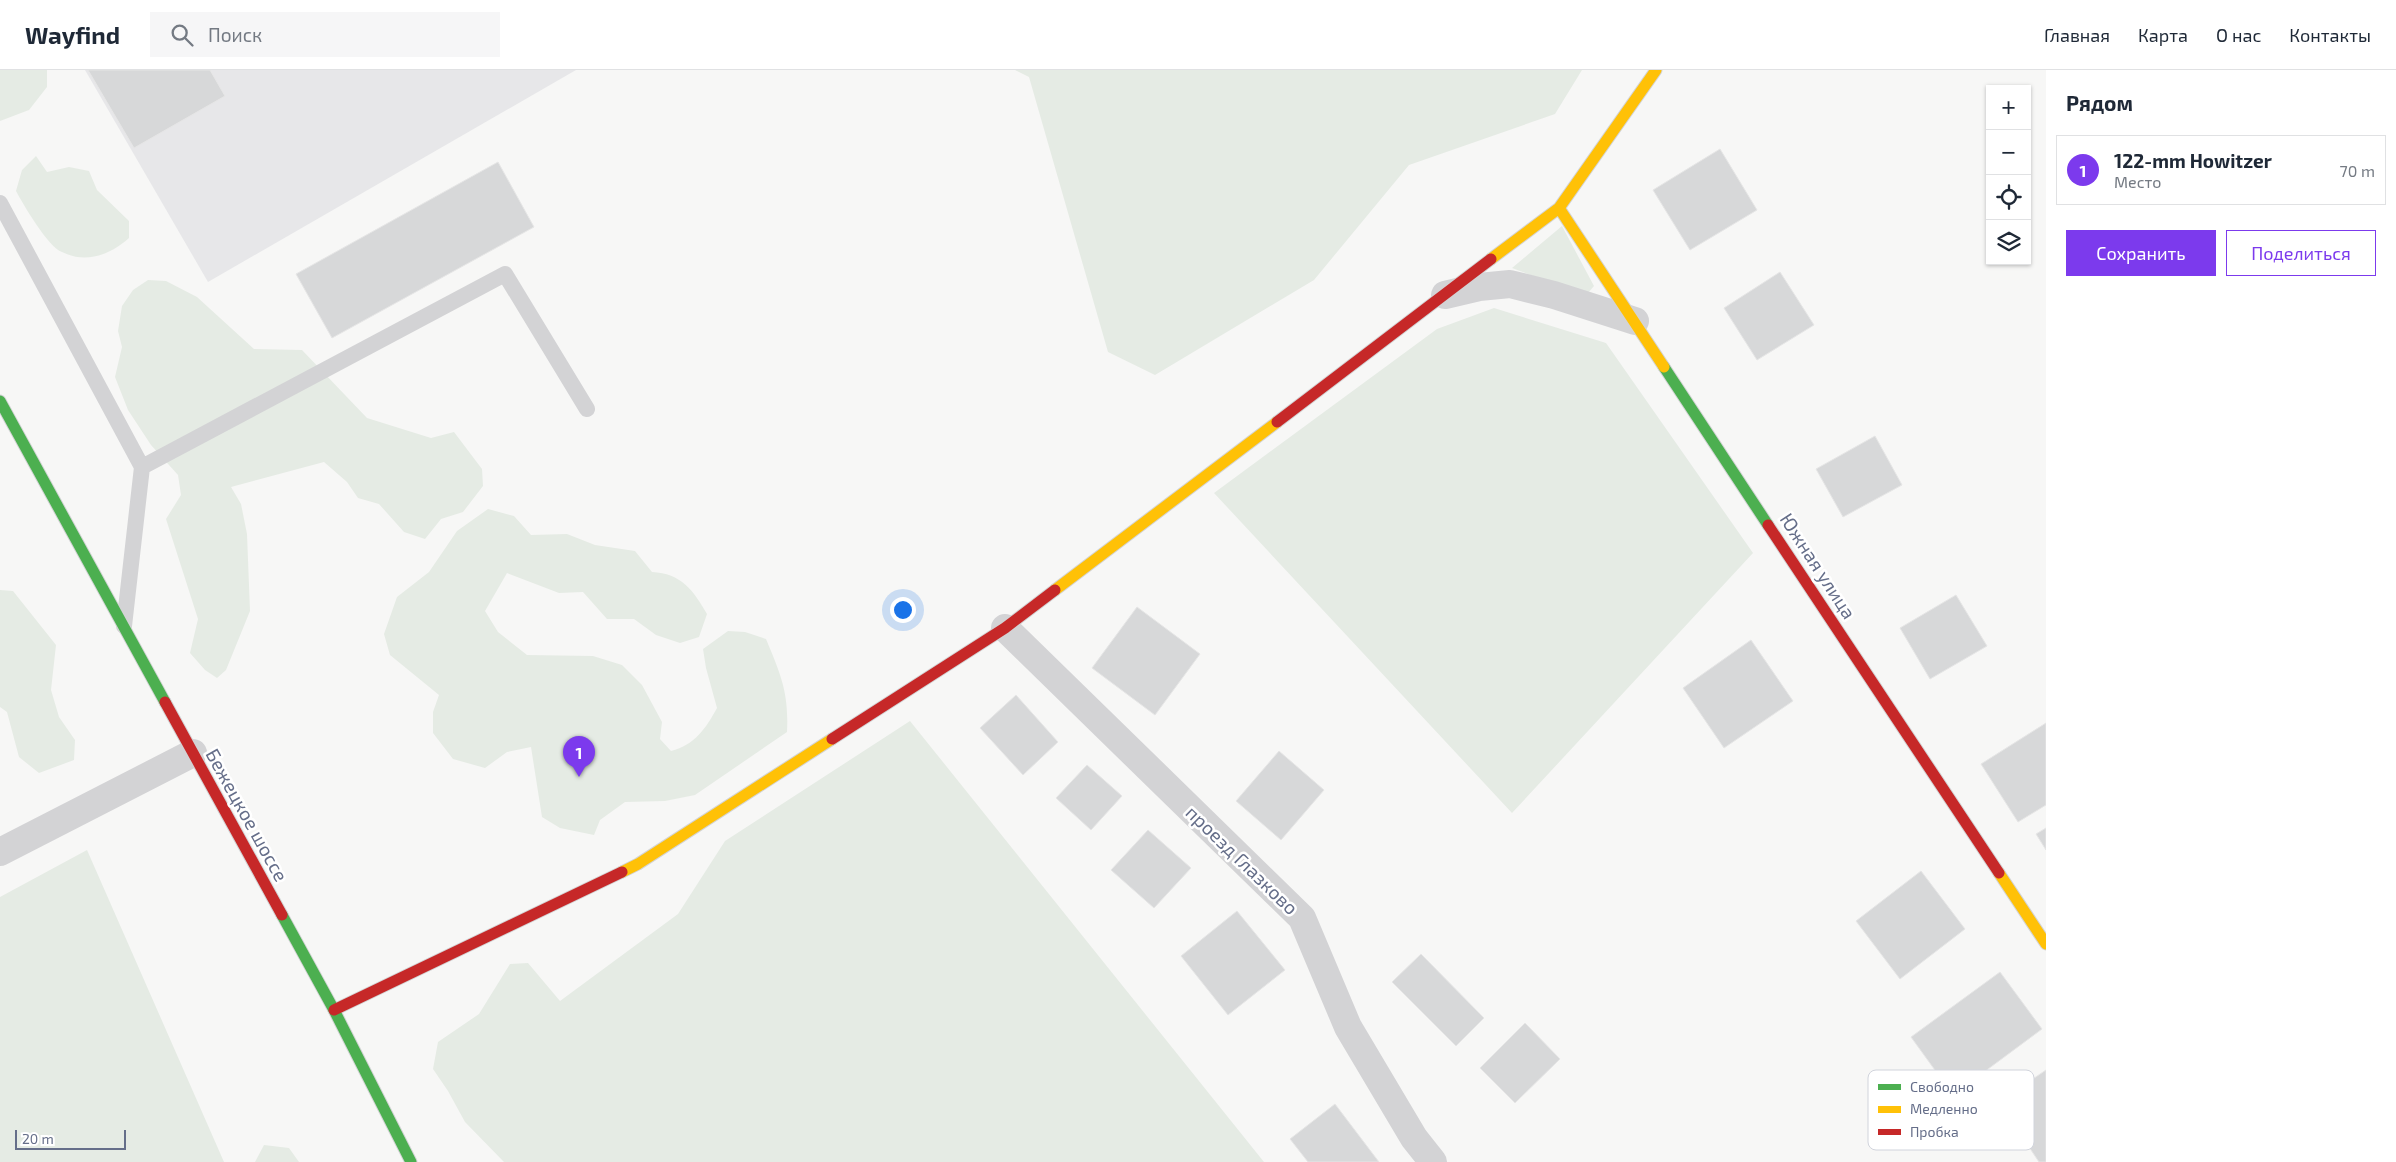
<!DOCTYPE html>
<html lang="ru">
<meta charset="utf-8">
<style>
:root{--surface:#fff;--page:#f6f6f7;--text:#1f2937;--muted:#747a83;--line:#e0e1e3;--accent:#7c3aed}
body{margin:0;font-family:"Exo 2",sans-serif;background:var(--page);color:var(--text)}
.controls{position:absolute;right:15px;top:15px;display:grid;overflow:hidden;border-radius:0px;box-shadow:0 1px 4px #0004}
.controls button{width:45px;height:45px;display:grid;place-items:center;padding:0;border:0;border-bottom:1px solid var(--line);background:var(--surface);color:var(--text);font:25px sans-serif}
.scale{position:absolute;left:15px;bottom:12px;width:111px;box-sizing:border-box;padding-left:5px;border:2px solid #656e89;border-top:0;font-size:14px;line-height:18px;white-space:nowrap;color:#656e89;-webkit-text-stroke:4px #fff;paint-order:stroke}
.you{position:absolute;left:902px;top:539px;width:18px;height:18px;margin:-12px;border:4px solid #fff;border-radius:50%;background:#1a73e8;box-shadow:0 0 0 8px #1a73e833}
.badge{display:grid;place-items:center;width:32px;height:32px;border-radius:50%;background:var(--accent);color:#fff;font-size:16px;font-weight:700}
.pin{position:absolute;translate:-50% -41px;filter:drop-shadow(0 1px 2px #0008)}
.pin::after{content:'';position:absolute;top:26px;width:18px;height:15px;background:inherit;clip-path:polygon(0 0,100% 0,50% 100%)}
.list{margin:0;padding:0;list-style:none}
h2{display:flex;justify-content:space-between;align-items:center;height:65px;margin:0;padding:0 20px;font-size:21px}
h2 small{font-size:16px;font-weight:400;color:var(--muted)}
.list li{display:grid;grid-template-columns:32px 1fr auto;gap:15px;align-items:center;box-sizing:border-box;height:70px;margin:0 10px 10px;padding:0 10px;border:1px solid var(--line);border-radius:0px}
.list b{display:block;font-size:19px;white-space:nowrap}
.list p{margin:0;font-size:16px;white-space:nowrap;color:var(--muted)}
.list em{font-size:16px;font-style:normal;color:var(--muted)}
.actions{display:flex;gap:10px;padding:15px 20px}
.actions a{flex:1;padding:11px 0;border:1px solid var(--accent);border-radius:0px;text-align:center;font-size:18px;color:var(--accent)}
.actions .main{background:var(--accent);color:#fff}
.icon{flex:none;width:28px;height:28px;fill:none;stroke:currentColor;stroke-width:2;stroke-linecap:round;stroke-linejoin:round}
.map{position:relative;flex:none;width:2046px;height:1092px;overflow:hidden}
header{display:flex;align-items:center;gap:30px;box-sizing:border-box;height:70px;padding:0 25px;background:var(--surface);border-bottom:1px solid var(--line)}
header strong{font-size:24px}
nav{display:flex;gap:28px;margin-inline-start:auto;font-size:18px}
.search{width:350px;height:45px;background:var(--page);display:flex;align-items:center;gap:12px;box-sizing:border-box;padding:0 18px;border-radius:0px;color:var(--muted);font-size:19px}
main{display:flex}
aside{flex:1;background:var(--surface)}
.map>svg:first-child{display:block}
</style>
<header>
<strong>Wayfind</strong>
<div class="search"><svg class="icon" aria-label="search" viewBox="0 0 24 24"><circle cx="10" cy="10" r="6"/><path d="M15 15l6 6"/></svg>Поиск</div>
<nav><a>Главная</a><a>Карта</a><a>О нас</a><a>Контакты</a></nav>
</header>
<main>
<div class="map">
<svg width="2046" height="1092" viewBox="0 0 2046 1092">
<rect width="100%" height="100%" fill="#f7f7f6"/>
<path fill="#e7e7e9" d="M85 0H576L208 212Z"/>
<path fill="#e5ebe4" d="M0 0H47V17L29 40 0 51Z
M1015 0H1582L1555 44 1409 95 1314 210 1155 305 1108 282 1029 7Z
M36 86 47 102 69 97 89 101 97 120 129 151V168C110 185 86 194 62 182 48 177 23 134 16 121L22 100Z
M1562 156 1594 216 1588 223 1575 222 1512 198Z
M148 210 166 211 197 227 254 279 302 280 367 348 431 368 454 362 482 399 483 416 463 442 441 449 425 469 404 462 379 434 358 428 347 412 324 392 231 417 241 434 247 464 250 541 226 600 217 608 205 600 190 583 198 549 166 449 181 425 178 405 151 375 128 340 115 307 122 277 118 261 122 236 133 220Z
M1494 238 1606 273 1753 483 1512 743 1214 423 1437 259Z
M488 439 514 446 531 465 567 464 595 475 635 481 652 502C681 503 694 521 707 544L699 567 680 573 656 565 634 549H607L583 522 559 523 507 503 485 541 498 562 527 585 593 586 622 595 642 615 662 652 660 669 671 681C695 675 706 658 717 638L706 598 703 579 728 561 745 562 766 569C781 605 789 623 787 662L695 725 665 731 625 732 600 750 594 765 560 758 542 747 531 677 507 682 485 698 453 689 433 663V642L439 625 390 585 384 564 397 527 429 502 457 461Z
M0 520 13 521 56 575 51 620 59 647 75 670 74 690 39 703 19 687 7 642 0 637Z
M910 651 1264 1092H504L465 1052 448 1021 433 999 438 972 479 944 510 894 528 893 560 931 678 844 725 771Z
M87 780 224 1092H0V827Z
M264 1075 289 1078 299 1092H255Z"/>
<path fill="#d7d8d9" stroke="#e6e6e6" d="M88 0H210L225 26 134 78Z
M1720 79 1757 140 1690 180 1653 120Z
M498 92 534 157 332 268 296 204Z
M1780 202 1814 255 1757 290 1724 238Z
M1875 366 1902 415 1843 447 1816 399Z
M1956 525 1987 576 1930 609 1900 558Z
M1137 537 1200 584 1155 645 1092 598Z
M1751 570 1793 631 1724 678 1683 618Z
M1016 625 1058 672 1023 705 980 658Z
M2046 653V735L2018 752 1981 694Z
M1279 681 1324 720 1281 770 1236 731Z
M1087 695 1122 726 1091 760 1056 728Z
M2046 758V780L2036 764Z
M1148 760 1191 798 1154 838 1111 800Z
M1921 801 1965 859 1900 909 1856 851Z
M1237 841 1285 900 1228 945 1181 886Z
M1421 884 1484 948 1456 976 1392 912Z
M2000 902 2042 959 1953 1025 1911 967Z
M1525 953 1560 989 1515 1033 1480 998Z
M2046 1000V1092H2039L1999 1032Z
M1335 1034 1379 1092H1308L1290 1069Z"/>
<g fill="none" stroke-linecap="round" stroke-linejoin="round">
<g stroke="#d3d4d5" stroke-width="13">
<path id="fast" d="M1664 297 1768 455
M0 331 165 632
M282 845 334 940 411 1092"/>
</g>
<g stroke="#d3d4d5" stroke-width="13">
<path id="slow" d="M1559 138 1664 297
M1491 189 1559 138 1656 0
M1055 520 1277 352
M622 802 638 794 832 669
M1999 803 2046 874"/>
</g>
<g stroke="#d3d4d5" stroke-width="13">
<path id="jam" d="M1277 352 1491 189
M1768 455 1999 803
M165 632 282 845
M832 669 1005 558 1055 520
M334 940 622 802"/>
</g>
<path stroke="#d3d3d5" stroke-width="16" d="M0 133 142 397 124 556
M142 397 505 204 587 339"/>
<path stroke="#d3d3d5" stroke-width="28" d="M1445 225 1479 217 1510 214 1554 225 1635 251
M1005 558 1302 848 1348 957 1414 1068 1433 1092
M0 782 193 683"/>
<use href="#fast" stroke="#4caf50" stroke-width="11"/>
<use href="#slow" stroke="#ffc107" stroke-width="11"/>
<use href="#jam" stroke="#c62828" stroke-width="11"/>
</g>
<g text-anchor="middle" stroke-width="5" stroke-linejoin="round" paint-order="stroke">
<g font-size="19" fill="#656e89" stroke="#fff">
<text transform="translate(1818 496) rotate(57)" y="7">Южная улица</text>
<text transform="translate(247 745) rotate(61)" y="7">Бежецкое шоссе</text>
<text transform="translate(1242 790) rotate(44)" y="7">проезд Глазково</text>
</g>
</g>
<rect x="1868" y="1000" width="166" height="80" rx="8" fill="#fff" stroke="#d1d4dc" stroke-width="1"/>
<rect x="1878" y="1014" width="23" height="6" fill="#4caf50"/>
<rect x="1878" y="1036" width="23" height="7" fill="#ffc107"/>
<rect x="1878" y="1059" width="23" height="6" fill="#c62828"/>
<g font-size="14" fill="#656e89">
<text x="1910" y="1022">Свободно</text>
<text x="1910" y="1044">Медленно</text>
<text x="1910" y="1067">Пробка</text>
</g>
</svg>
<div class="controls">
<button>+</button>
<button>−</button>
<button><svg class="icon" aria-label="locate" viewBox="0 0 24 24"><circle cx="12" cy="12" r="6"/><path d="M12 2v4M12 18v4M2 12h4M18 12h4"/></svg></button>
<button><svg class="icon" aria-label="layers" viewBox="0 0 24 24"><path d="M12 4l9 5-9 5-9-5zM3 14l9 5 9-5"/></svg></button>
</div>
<div class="scale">20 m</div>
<div class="you"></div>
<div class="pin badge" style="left:579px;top:707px">1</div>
</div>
<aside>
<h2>Рядом<small></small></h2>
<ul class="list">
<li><span class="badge">1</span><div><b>122-mm Howitzer</b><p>Место</p></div><em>70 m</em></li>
</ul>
<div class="actions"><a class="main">Сохранить</a><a>Поделиться</a></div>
</aside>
</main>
